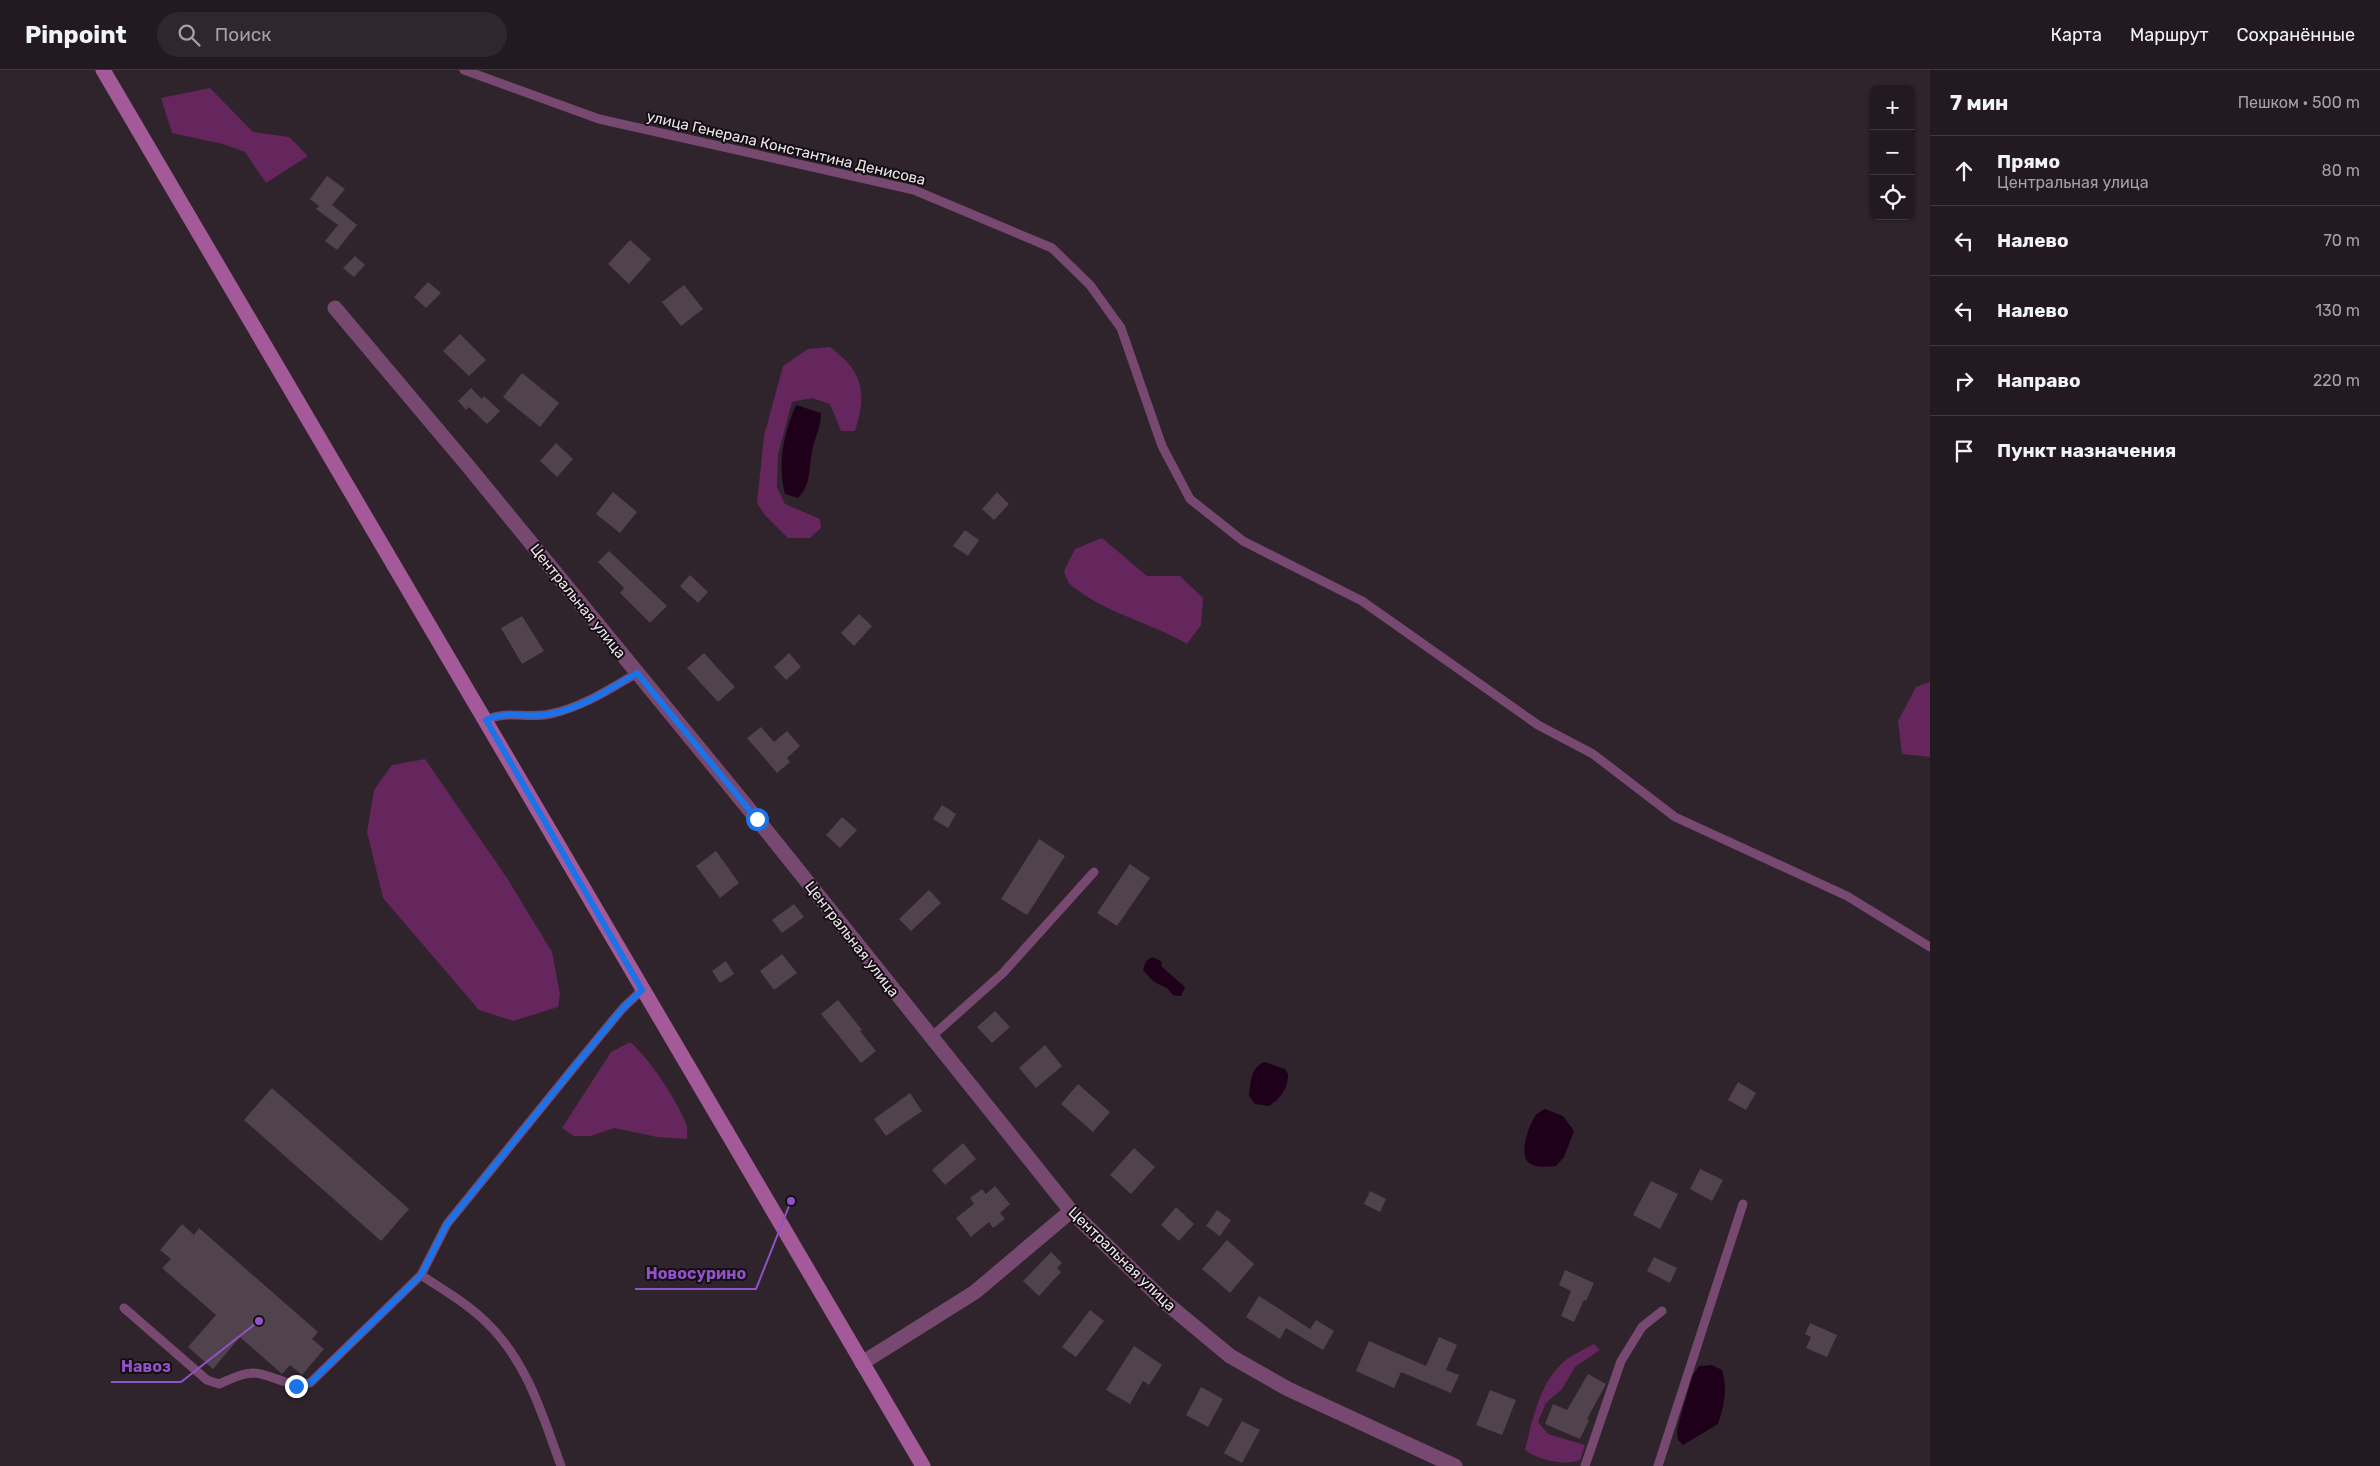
<!DOCTYPE html>
<html lang="ru">
<meta charset="utf-8">
<style>
:root{--surface:#231a21;--page:#2f272e;--text:#f1f3f6;--muted:#a3a1a5;--line:#40383f}
body{margin:0;font-family:Rubik,sans-serif;background:var(--page);color:var(--text)}
.controls{position:absolute;right:15px;top:15px;display:grid;overflow:hidden;border-radius:8px;box-shadow:0 1px 4px #0004}
.controls button{width:45px;height:45px;display:grid;place-items:center;padding:0;border:0;border-bottom:1px solid var(--line);background:var(--surface);color:var(--text);font:25px sans-serif}
.stop{position:absolute;width:15px;height:15px;margin:-11px;border:4px solid #1a73e8;border-radius:50%;background:#fff}
.stop.end{background:#1a73e8;border-color:#fff;box-shadow:0 1px 5px #0008}
.list{margin:0;padding:0;list-style:none}
h2{display:flex;justify-content:space-between;align-items:center;height:65px;margin:0;padding:0 20px;font-size:21px}
h2 small{font-size:16px;font-weight:400;color:var(--muted)}
.list li{display:grid;grid-template-columns:32px 1fr auto;gap:15px;align-items:center;box-sizing:border-box;height:70px;padding:0 20px;border-top:1px solid var(--line)}
.list b{display:block;font-size:19px;white-space:nowrap}
.list p{margin:0;font-size:16px;white-space:nowrap;color:var(--muted)}
.list em{font-size:16px;font-style:normal;color:var(--muted)}
.icon{flex:none;width:28px;height:28px;fill:none;stroke:currentColor;stroke-width:2;stroke-linecap:round;stroke-linejoin:round}
.map{position:relative;flex:none;width:1930px;height:1396px;overflow:hidden}
header{display:flex;align-items:center;gap:30px;box-sizing:border-box;height:70px;padding:0 25px;background:var(--surface);border-bottom:1px solid var(--line)}
header strong{font-size:24px}
nav{display:flex;gap:28px;margin-inline-start:auto;font-size:18px}
.search{width:350px;height:45px;background:var(--page);display:flex;align-items:center;gap:12px;box-sizing:border-box;padding:0 18px;border-radius:28px;color:var(--muted);font-size:19px}
main{display:flex}
aside{flex:1;background:var(--surface)}
.map>svg:first-child{display:block}
</style>
<header>
<strong>Pinpoint</strong>
<div class="search"><svg class="icon" aria-label="search" viewBox="0 0 24 24"><circle cx="10" cy="10" r="6"/><path d="M15 15l6 6"/></svg>Поиск</div>
<nav><a>Карта</a><a>Маршрут</a><a>Сохранённые</a></nav>
</header>
<main>
<div class="map">
<svg width="1930" height="1396" viewBox="0 0 1930 1396">
<rect width="100%" height="100%" fill="#2f232c"/>
<path fill="#64265c" d="M210 18 253 62 289 67 308 86 266 113 245 82 223 74 172 63 161 28Z
M830 277C864 302 867 323 855 361H841L830 334 812 328 792 332 778 385 777 417 785 434 820 449 821 458 810 468H788L764 444 757 433 764 366 783 296 808 279Z
M1102 468 1147 506H1180L1203 528 1201 555 1187 574C1150 552 1104 543 1071 515 1067 512 1066 506 1064 501L1075 479Z
M1930 612V687L1902 684 1898 651 1916 617Z
M425 689 507 808 552 882 560 924 558 937 513 951 479 940 383 828 367 762 374 720 392 695Z
M630 972C648 986 678 1032 686 1054 688 1058 687 1064 687 1069L657 1067 614 1058 591 1066H574L562 1058 611 982Z
M1594 1274 1600 1280 1575 1297 1562 1319 1546 1333 1538 1352 1548 1364 1585 1375C1583 1379 1582 1386 1580 1390 1566 1396 1537 1390 1525 1380 1533 1348 1540 1310 1567 1289 1575 1283 1585 1279 1594 1274Z"/>
<path fill="#1f001b" d="M796 335 821 343C821 357 815 367 812 381 809 398 811 415 798 428L785 424C777 394 784 363 796 335Z
M1152 887 1161 891 1162 897 1185 917 1181 926 1173 925 1167 918 1154 912 1143 900 1146 891Z
M1265 992 1285 999 1288 1004C1289 1018 1280 1029 1269 1036L1255 1034 1249 1026C1251 1013 1250 997 1265 992Z
M1545 1039 1563 1046 1574 1061 1564 1087 1556 1096C1548 1097 1535 1098 1529 1093 1518 1084 1529 1056 1535 1046 1537 1043 1542 1041 1545 1039Z
M1712 1295 1722 1300C1728 1319 1724 1336 1718 1354L1683 1375 1678 1370 1677 1360 1692 1306 1699 1296Z"/>
<path fill="#50434d" d="M327 106 345 119 332 135 357 155 337 180 325 171 338 155 316 139 319 136 310 129Z
M630 170 651 189 629 214 608 194Z
M355 186 365 195 354 207 343 198Z
M428 212 441 223 426 238 414 227Z
M684 215 703 239 681 256 662 232Z
M460 264 486 290 469 306 443 281Z
M522 303 559 333 540 357 503 327Z
M471 318 482 329 484 326 500 341 487 354 469 337 466 340 458 331Z
M556 373 573 389 557 407 540 391Z
M613 422 637 442 620 463 596 444Z
M997 422 1009 434 994 450 982 439Z
M965 460 979 470 968 486 953 476Z
M609 481 667 536 650 553 620 523 624 518 598 492Z
M690 505 708 522 698 533 680 516Z
M859 544 872 556 854 576 841 563Z
M522 546 544 581 522 594 501 558Z
M704 583 735 617 718 632 687 598Z
M789 583 801 597 786 610 774 597Z
M761 657 774 672 787 661 800 676 787 688 790 692 777 703 747 668Z
M942 735 956 744 948 758 933 749Z
M842 747 857 760 840 778 826 765Z
M1039 769 1065 786 1027 845 1001 829Z
M716 781 739 813 720 828 696 796Z
M1130 794 1150 808 1117 856 1097 843Z
M929 820 941 833 911 861 899 849Z
M794 834 804 847 782 863 772 850Z
M782 884 797 903 774 920 760 901Z
M726 891 734 904 720 913 712 901Z
M838 930 862 960 860 961 876 981 861 993 821 944Z
M995 941 1010 957 992 973 977 957Z
M1045 975 1062 996 1036 1018 1019 998Z
M1738 1012 1756 1023 1746 1040 1728 1030Z
M1078 1014 1110 1042 1093 1062 1061 1034Z
M272 1018 409 1139 381 1171 244 1050Z
M910 1023 922 1041 886 1066 874 1049Z
M963 1073 976 1089 945 1115 932 1100Z
M1134 1078 1155 1097 1131 1124 1110 1105Z
M1700 1099 1723 1110 1712 1131 1690 1119Z
M1651 1111 1678 1124 1660 1159 1633 1145Z
M995 1116 1010 1134 1000 1143 1005 1149 993 1158 989 1152 971 1167 956 1148 974 1134 970 1128 982 1119 986 1124Z
M1370 1121 1386 1129 1380 1142 1364 1134Z
M1176 1137 1194 1154 1179 1171 1161 1155Z
M1217 1140 1231 1150 1220 1166 1206 1156Z
M182 1154 194 1165 199 1158 318 1262 312 1269 324 1279 302 1305 290 1295 282 1304 240 1267 213 1299 188 1277 216 1245 162 1198 171 1189 160 1180Z
M1227 1170 1254 1194 1230 1223 1202 1199Z
M1051 1182 1062 1193 1057 1198 1061 1202 1039 1226 1023 1211Z
M1654 1187 1677 1198 1670 1213 1647 1201Z
M1565 1200 1594 1213 1586 1231 1584 1230 1574 1252 1561 1246 1571 1221 1559 1215Z
M1259 1226 1310 1259 1316 1250 1334 1261 1323 1280 1286 1258 1280 1269 1246 1247Z
M1090 1240 1104 1251 1076 1287 1062 1277Z
M1810 1253 1837 1265 1827 1287 1806 1278 1811 1267 1805 1264Z
M1439 1267 1457 1275 1446 1300 1459 1305 1451 1323 1401 1302 1394 1318 1356 1301 1369 1271 1426 1296Z
M1134 1276 1162 1295 1149 1315 1143 1311 1130 1334 1106 1320Z
M1588 1304 1606 1314 1587 1349 1589 1350 1580 1369 1545 1354 1553 1334 1567 1340Z
M1201 1317 1223 1329 1208 1357 1186 1345Z
M1490 1320 1516 1330 1502 1365 1476 1355Z
M1242 1351 1260 1360 1242 1393 1224 1383Z"/>
<g fill="none" stroke-linecap="round" stroke-linejoin="round">
<path stroke="#774970" stroke-width="9" d="M464 0 599 49 914 120 1052 178 1090 215 1121 258 1162 376 1190 429 1243 471 1362 531 1538 655 1593 684 1675 747 1847 826 1930 877
M486 650C507 640 528 649 550 644 582 637 610 619 637 603
M930 968 1003 903 1094 802
M421 1205C443 1220 467 1233 486 1252 527 1291 542 1344 561 1396
M124 1238 207 1310 219 1314C229 1310 241 1303 253 1303 274 1304 285 1318 310 1313L421 1205 447 1154 575 996 623 938 642 920
M1585 1396 1621 1291 1642 1257 1662 1241
M1658 1396 1743 1134"/>
<path stroke="#774970" stroke-width="15" d="M335 238 468 396 757 749 1071 1141 1165 1232 1230 1286 1288 1319 1455 1396
M862 1293 975 1222 1071 1141"/>
<path stroke="#a45a99" stroke-width="15" d="M103 0 923 1396"/>
</g>
<g fill="none" stroke-linecap="round" stroke-linejoin="round">
<path stroke="#1a73e8" stroke-width="6" d="M296 1316 310 1313 421 1205 447 1154 575 996 623 938 642 920 486 650C507 640 528 649 550 644 582 638 610 619 637 603L757 749"/>
</g>
<g text-anchor="middle" stroke-width="4" stroke-linejoin="round" paint-order="stroke">
<g font-size="15" fill="#ece4ea" stroke="#130e12">
<text transform="translate(786 78) rotate(13)" y="5">улица Генерала Константина Денисова</text>
<text transform="translate(578 531) rotate(51)" y="5">Центральная улица</text>
<text transform="translate(852 869) rotate(52)" y="5">Центральная улица</text>
<text transform="translate(1122 1189) rotate(44)" y="5">Центральная улица</text>
</g>
</g>
<path fill="none" stroke="#9251c8" stroke-width="2" d="M791 1131L756 1219H635M259 1251L181 1312H111"/>
<g fill="#9251c8" stroke="#130e12" stroke-width="2">
<circle cx="791" cy="1131" r="5"/>
<circle cx="259" cy="1251" r="5"/>
</g>
<g font-size="16" text-anchor="middle" font-weight="bold" fill="#9251c8" stroke="#130e12" stroke-width="4" stroke-linejoin="round" paint-order="stroke">
<text x="696" y="1209">Новосурино</text>
<text x="146" y="1302">Навоз</text>
</g>
</svg>
<div class="controls">
<button>+</button>
<button>−</button>
<button><svg class="icon" aria-label="locate" viewBox="0 0 24 24"><circle cx="12" cy="12" r="6"/><path d="M12 2v4M12 18v4M2 12h4M18 12h4"/></svg></button>
</div>
<div class="stop" style="left:757px;top:749px"></div>
<div class="stop end" style="left:296px;top:1316px"></div>
</div>
<aside>
<h2>7 мин<small>Пешком · 500 m</small></h2>
<ul class="list">
<li><svg class="icon" aria-label="ahead" viewBox="0 0 24 24"><path d="M12 20V5M6 11l6-6 6 6"/></svg><div><b>Прямо</b><p>Центральная улица</p></div><em>80 m</em></li>
<li><svg class="icon" aria-label="left" viewBox="0 0 24 24"><path d="M17 20v-9H6M10 6l-5 5 5 5"/></svg><div><b>Налево</b></div><em>70 m</em></li>
<li><svg class="icon" aria-label="left" viewBox="0 0 24 24"><path d="M17 20v-9H6M10 6l-5 5 5 5"/></svg><div><b>Налево</b></div><em>130 m</em></li>
<li><svg class="icon" aria-label="right" viewBox="0 0 24 24"><path d="M7 20v-9h11M14 6l5 5-5 5"/></svg><div><b>Направо</b></div><em>220 m</em></li>
<li><svg class="icon" aria-label="arrive" viewBox="0 0 24 24"><path d="M6 21V4h12l-3 4 3 4H6"/></svg><div><b>Пункт назначения</b></div></li>
</ul>
</aside>
</main>
